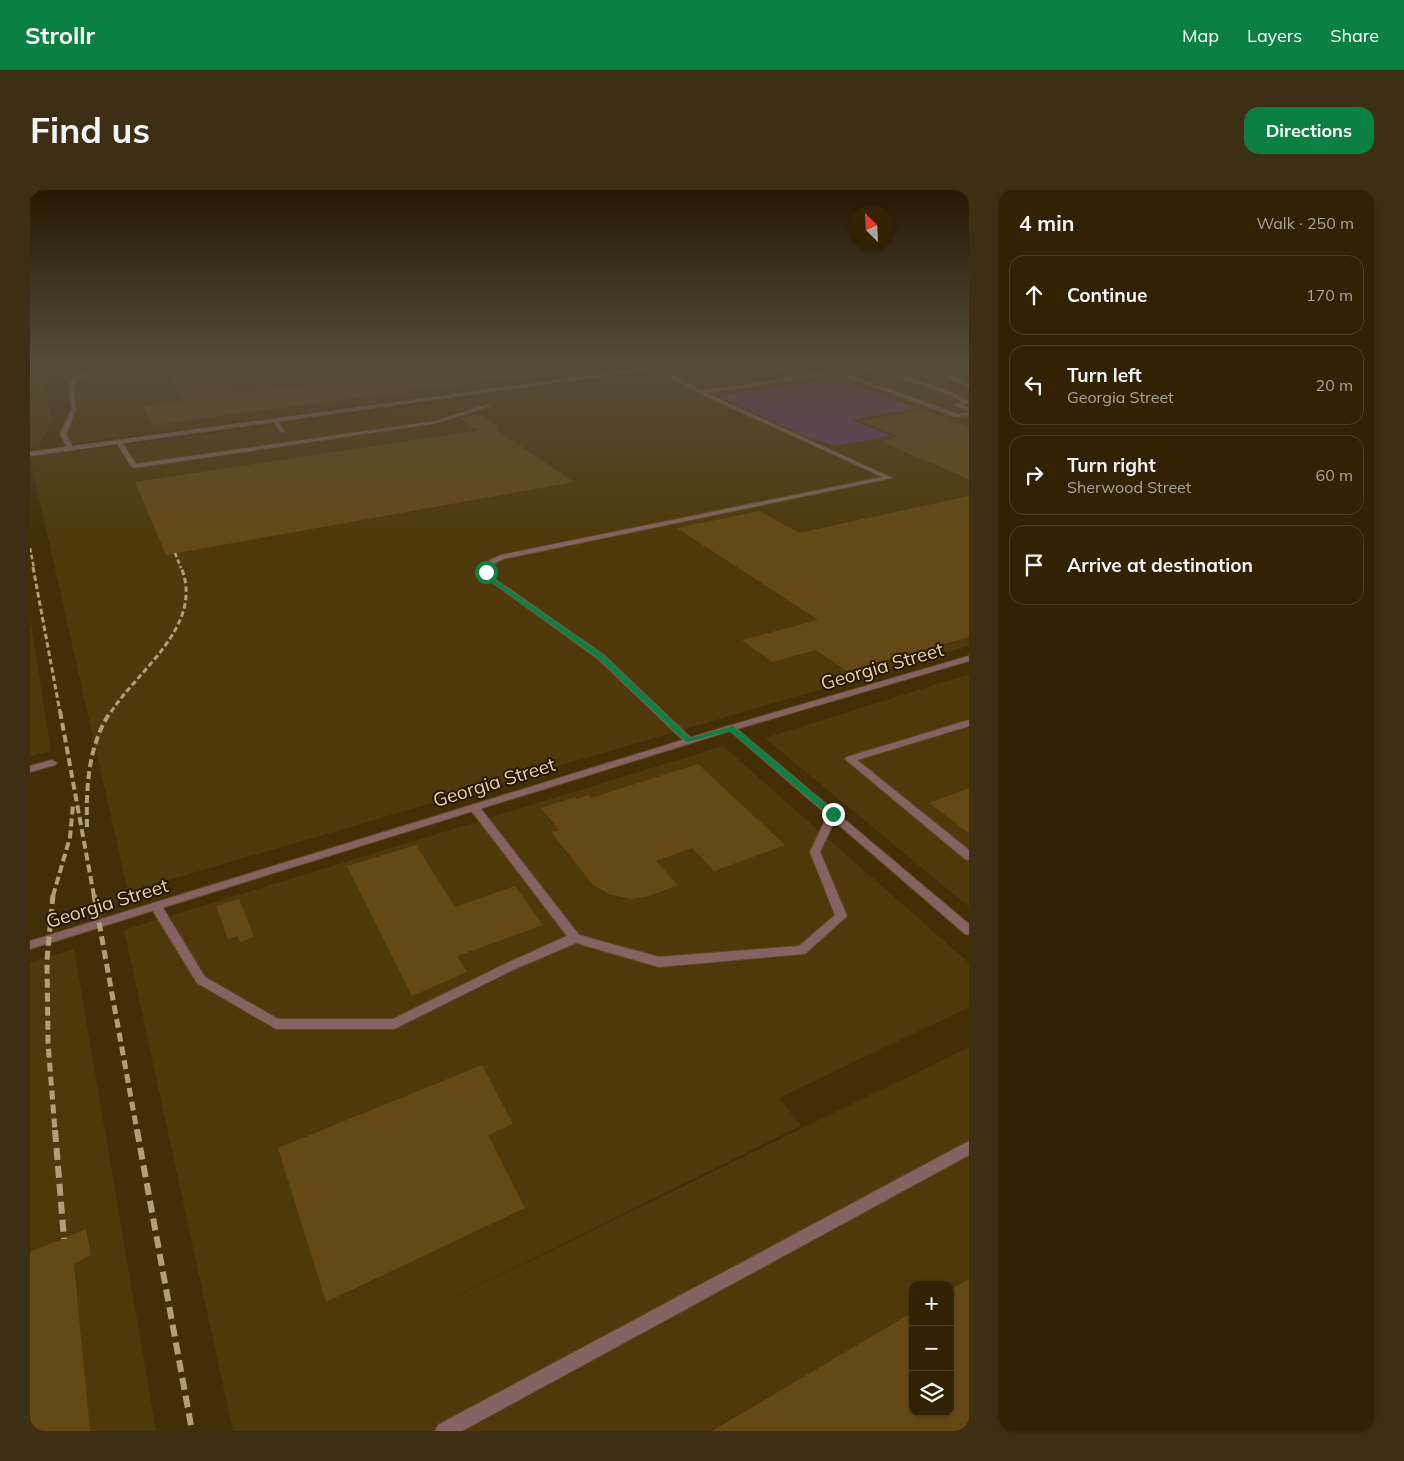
<!DOCTYPE html>
<meta charset="utf-8">
<style>
:root{--surface:#322204;--page:#3d2f13;--text:#f1f3f6;--muted:#a8a49a;--line:#4d3f26;--accent:#0b8043}
body{margin:0;font-family:Mulish,sans-serif;background:var(--page);color:var(--text)}
.controls{position:absolute;right:15px;bottom:15px;display:grid;overflow:hidden;border-radius:10px;box-shadow:0 1px 4px #0004}
.controls button{width:45px;height:45px;display:grid;place-items:center;padding:0;border:0;border-bottom:1px solid var(--line);background:var(--surface);color:var(--text);font:25px sans-serif}
.compass{position:absolute;left:819px;top:15px;width:45px;height:45px;border-radius:50%;background:var(--surface);box-shadow:0 1px 4px #0004;rotate:336deg}
.stop{position:absolute;width:15px;height:15px;margin:-11px;border:4px solid #0b8043;border-radius:50%;background:#fff}
.stop.end{background:#0b8043;border-color:#fff;box-shadow:0 1px 5px #0008}
.list{margin:0;padding:0;list-style:none}
h2{display:flex;justify-content:space-between;align-items:center;height:65px;margin:0;padding:0 20px;font-size:21px}
h2 small{font-size:16px;font-weight:400;color:var(--muted)}
.list li{display:grid;grid-template-columns:32px 1fr auto;gap:15px;align-items:center;box-sizing:border-box;height:80px;margin:0 10px 10px;padding:0 10px;border:1px solid var(--line);border-radius:15px}
.list b{display:block;font-size:19px;white-space:nowrap}
.list p{margin:0;font-size:16px;white-space:nowrap;color:var(--muted)}
.list em{font-size:16px;font-style:normal;color:var(--muted)}
.icon{flex:none;width:28px;height:28px;fill:none;stroke:currentColor;stroke-width:2;stroke-linecap:round;stroke-linejoin:round}
.map{position:relative;flex:none;width:939px;height:1241px;overflow:hidden;border-radius:15px}
header{display:flex;align-items:center;gap:30px;box-sizing:border-box;height:70px;padding:0 25px;background:var(--accent);color:#fff}
header strong{font-size:24px}
nav{display:flex;gap:28px;margin-inline-start:auto;font-size:18px}
.intro{display:flex;align-items:center;justify-content:space-between;box-sizing:border-box;height:120px;padding:0 30px}
h1{margin:0;font-size:35px}
.button{padding:12px 22px;border-radius:15px;background:var(--accent);color:#fff;font-size:18px;font-weight:700}
main{display:flex;gap:30px;padding:0 30px}
aside{flex:1;background:var(--surface);border-radius:15px;box-shadow:0 1px 4px #0004}
.map>svg:first-child{display:block}
</style>
<header>
<strong>Strollr</strong>
<nav><a>Map</a><a>Layers</a><a>Share</a></nav>
</header>
<div class="intro"><h1>Find us</h1><a class="button">Directions</a></div>
<main>
<div class="map">
<svg width="939" height="1241" viewBox="0 0 939 1241">
<rect width="100%" height="100%" fill="#432e05"/>
<path fill="#4f390a" fill-rule="evenodd" d="M0 176H10L22 229 9 257 0 258Z
M66 176H605L607 177 27 256 33 252 28 244 40 221 36 190Z
M672 176H887L939 203V456L98 702 0 268Z
M0 427 21 561 0 566Z
M939 484V717L735 548Z
M693 556 939 773V817L749 908 771 936 362 1138 939 857V1241H203L94 740ZM883 1095H920V1222H883Z
M44 759 126 1241H0V772Z"/>
<path fill="#663c6f" d="M807 188 888 218 822 230 861 246 805 256 777 247 688 206Z"/>
<path fill="#644916" d="M276 176H524V186L484 191 478 188 122 235 112 216 155 211 136 183 183 177 207 204 296 193Z
M894 220 939 237V289L849 251 869 247 830 231Z
M451 225 469 237 447 240 430 228Z
M464 238 544 292 136 365 105 292Z
M939 306V447L817 481 786 460 742 472 712 450 788 430 647 338 730 321 769 343Z
M668 574 755 655 684 681 662 658 626 671 648 695 616 707 601 709 579 704 563 695 521 642 529 640 511 618 546 607 547 609 559 605 561 608Z
M939 598V643L899 613Z
M386 655 425 717 485 696 513 735 427 766 437 782 382 806 317 676Z
M209 709 224 747 210 752 208 746 198 749 186 716Z
M452 875 483 934 458 945 495 1018 296 1112 248 958Z
M56 1039 61 1065 44 1074 60 1241H0V1062Z
M939 1089V1241H682L883 1122V1222H920V1100Z"/>
<g fill="none" stroke-linecap="round" stroke-linejoin="round">
<g stroke="#604b24" stroke-width="2">
<path id="service" d="M66 176H71L46 191 43 195 46 219 36 244 43 258 38 259 30 244 42 219 39 195 42 189Z
M607 176H612L618 180 615 181Z
M738 176H744L769 186 807 181 885 176 813 183 928 224 939 223V225L926 227 811 185 812 183 676 203 862 288 473 369 462 375 461 379 465 389 574 465 662 549 664 551 662 553H656L568 469 460 391 454 379 460 370 471 365 853 287 669 203 624 178 627 177 672 201 763 187Z
M855 180 924 203 938 211V213L931 215 939 218V221L925 216V214L932 212 920 205 855 182Z
M456 215 460 216 407 233 104 278 101 276 86 252 91 251 106 274 406 231Z
M242 229H246L255 242H251Z
M939 530V536L827 570 939 660V670L935 669 815 569 817 567Z
M22 570 27 573 25 575 0 582V576Z
M444 614 448 615 549 745 629 767 769 756 805 725 780 662 799 622H807L808 624 790 662 817 726 776 763 772 764 629 777 546 753 485 779 364 839H246L167 793 120 716 122 713H130L175 787 248 829H363L477 773 537 746 440 619 439 617Z
M939 951V965L432 1241H405L408 1235Z"/>
</g>
<g stroke="#604b24" stroke-width="2">
<path id="minor" d="M631 176H644L0 266V262Z
M896 176H923L907 179 939 194V197Z
M939 466V471L707 539 939 734V745L935 744 700 541 0 759V751L698 536Z"/>
</g>
<use href="#service" fill="#866362" fill-rule="evenodd"/>
<use href="#minor" fill="#866362" fill-rule="evenodd"/>
<path stroke="#b39e7a" stroke-width="2.5" stroke-dasharray="4.5 2.5" stroke-linecap="butt" d="M0 358 4 378
M145 363 151 378"/>
<path stroke="#b39e7a" stroke-width="3" stroke-dasharray="5.5 3" stroke-linecap="butt" d="M3 377 30 522
M81 522C109 479 175 435 151 377"/>
<path stroke="#b39e7a" stroke-width="4" stroke-dasharray="8 4" stroke-linecap="butt" d="M30 521 64 706
M57 637C56 597 58 555 81 521
M23 706 40 647 43 615"/>
<path stroke="#b39e7a" stroke-width="5" stroke-dasharray="9 5" stroke-linecap="butt" d="M23 705 17 770 18 853 25 941
M64 705 107 941"/>
<path stroke="#b39e7a" stroke-width="6" stroke-dasharray="12 6" stroke-linecap="butt" d="M25 940 34 1049
M107 940 162 1241"/>
</g>
<linearGradient id="sky" x2="0" y2="1"><stop stop-color="#251903"/><stop offset="0.5" stop-color="#554c3b"/><stop offset="1" stop-color="#554c3b" stop-opacity="0"/></linearGradient>
<rect width="939" height="350" fill="url(#sky)"/>
<path fill="#0b8043" d="M455 381H458L464 389 573 465 660 548 703 536 806 623V626H800L700 541 656 552 568 468 460 391Z"/>
<g text-anchor="middle" stroke-width="4" stroke-linejoin="round" paint-order="stroke">
<g font-size="19" fill="#e6d1af" stroke="#261700">
<text transform="translate(852 476) rotate(-16)" y="7">Georgia Street</text>
<text transform="translate(464 592) rotate(-17)" y="7">Georgia Street</text>
<text transform="translate(77 713) rotate(-17)" y="7">Georgia Street</text>
</g>
</g>
</svg>
<div class="controls">
<button>+</button>
<button>−</button>
<button><svg class="icon" aria-label="layers" viewBox="0 0 24 24"><path d="M12 4l9 5-9 5-9-5zM3 14l9 5 9-5"/></svg></button>
</div>
<svg class="compass" viewBox="-18 -18 36 36"><path d="M0-13l5 13h-10z" fill="#e53935"/><path d="M0 13l5-13h-10z" fill="#a8a49a"/></svg>
<div class="stop" style="left:456px;top:382px"></div>
<div class="stop end" style="left:803px;top:624px"></div>
</div>
<aside>
<h2>4 min<small>Walk · 250 m</small></h2>
<ul class="list">
<li><svg class="icon" aria-label="ahead" viewBox="0 0 24 24"><path d="M12 20V5M6 11l6-6 6 6"/></svg><div><b>Continue</b></div><em>170 m</em></li>
<li><svg class="icon" aria-label="left" viewBox="0 0 24 24"><path d="M17 20v-9H6M10 6l-5 5 5 5"/></svg><div><b>Turn left</b><p>Georgia Street</p></div><em>20 m</em></li>
<li><svg class="icon" aria-label="right" viewBox="0 0 24 24"><path d="M7 20v-9h11M14 6l5 5-5 5"/></svg><div><b>Turn right</b><p>Sherwood Street</p></div><em>60 m</em></li>
<li><svg class="icon" aria-label="arrive" viewBox="0 0 24 24"><path d="M6 21V4h12l-3 4 3 4H6"/></svg><div><b>Arrive at destination</b></div></li>
</ul>
</aside>
</main>
